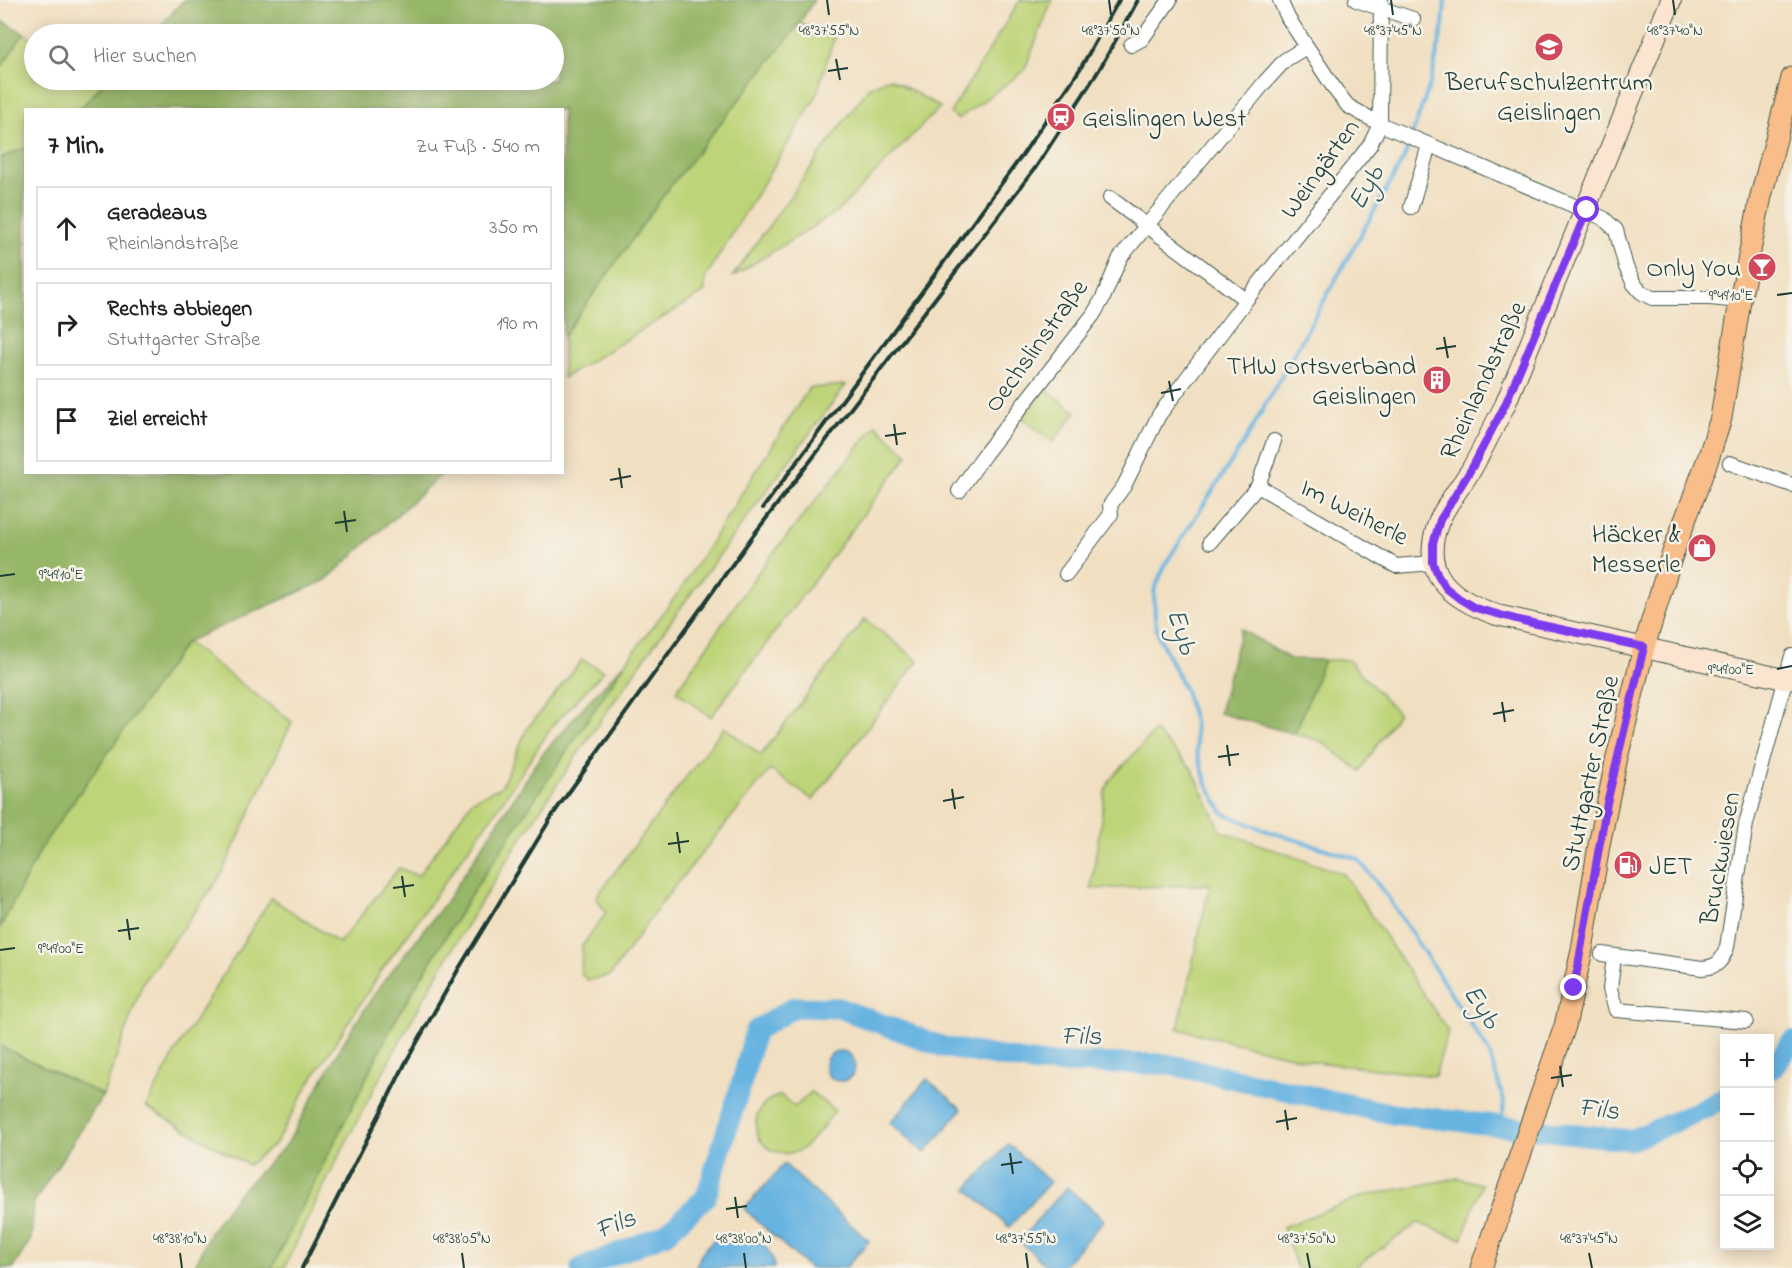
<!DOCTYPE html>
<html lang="de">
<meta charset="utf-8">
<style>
:root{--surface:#fff;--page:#f6f6f6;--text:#202124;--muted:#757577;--line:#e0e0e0}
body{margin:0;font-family:"Indie Flower",sans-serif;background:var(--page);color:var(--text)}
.controls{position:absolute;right:18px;bottom:18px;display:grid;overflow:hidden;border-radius:0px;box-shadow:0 3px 15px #0003}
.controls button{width:54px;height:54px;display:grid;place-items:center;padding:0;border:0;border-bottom:2px solid var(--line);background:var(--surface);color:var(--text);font:30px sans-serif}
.stop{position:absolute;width:18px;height:18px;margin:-14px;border:4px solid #7c3aed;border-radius:50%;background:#fff}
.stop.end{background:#7c3aed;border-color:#fff;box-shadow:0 2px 6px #0008}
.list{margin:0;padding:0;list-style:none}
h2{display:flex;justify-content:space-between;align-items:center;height:78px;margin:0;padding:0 24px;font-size:26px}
h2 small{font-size:20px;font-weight:400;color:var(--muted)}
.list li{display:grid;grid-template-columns:39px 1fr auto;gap:18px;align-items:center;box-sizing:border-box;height:84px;margin:0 12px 12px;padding:0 12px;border:2px solid var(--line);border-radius:0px}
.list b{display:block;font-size:22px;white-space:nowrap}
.list p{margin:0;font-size:20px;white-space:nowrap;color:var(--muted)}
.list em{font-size:20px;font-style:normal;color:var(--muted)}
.icon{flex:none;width:33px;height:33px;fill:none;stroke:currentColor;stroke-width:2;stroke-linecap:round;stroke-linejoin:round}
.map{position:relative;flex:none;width:1792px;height:1268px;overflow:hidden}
.search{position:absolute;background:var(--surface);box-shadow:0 3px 15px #0003;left:24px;top:24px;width:540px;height:66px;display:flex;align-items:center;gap:15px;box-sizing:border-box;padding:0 21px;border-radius:33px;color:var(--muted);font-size:22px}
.panel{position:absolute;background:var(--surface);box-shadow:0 3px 15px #0003;left:24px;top:108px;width:540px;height:366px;border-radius:0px}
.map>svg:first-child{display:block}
</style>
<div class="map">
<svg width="1792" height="1268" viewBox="0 0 1792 1268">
<rect width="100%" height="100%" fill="#f7f3e8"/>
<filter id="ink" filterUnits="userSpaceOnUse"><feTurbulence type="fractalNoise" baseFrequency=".0167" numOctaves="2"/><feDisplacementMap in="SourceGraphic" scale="12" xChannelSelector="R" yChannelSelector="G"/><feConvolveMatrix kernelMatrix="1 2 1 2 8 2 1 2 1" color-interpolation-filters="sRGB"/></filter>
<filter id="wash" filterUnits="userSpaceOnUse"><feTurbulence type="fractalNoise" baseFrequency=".008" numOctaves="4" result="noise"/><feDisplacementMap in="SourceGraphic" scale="24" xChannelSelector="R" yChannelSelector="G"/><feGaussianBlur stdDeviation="1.35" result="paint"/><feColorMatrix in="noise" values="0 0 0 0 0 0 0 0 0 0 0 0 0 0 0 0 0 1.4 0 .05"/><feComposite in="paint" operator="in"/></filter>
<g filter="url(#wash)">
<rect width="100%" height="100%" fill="#f1dfc1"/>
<path fill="#bed478" stroke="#6e8856" stroke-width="1.5" d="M1020 0H1052L1024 71 958 119 950 113Z
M800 23 834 38 815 99 705 278V292L563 378V337L665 193Z
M24 33 34 40V80H99L104 82 80 109 26 110 25 148 0 158V69Z
M889 78 940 107 838 211 732 277 868 88Z
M846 385C720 552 595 720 484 897 410 1016 344 1142 284 1268H272L394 1022 472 893 626 662 681 589 809 388Z
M1044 388 1076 412 1053 442 1022 418Z
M876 425 908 455 711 717 676 691 756 575Z
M865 619 918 661 813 800 770 770 662 902 610 976 588 980 581 974 582 946 606 913 596 897 724 727 761 755Z
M186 642 292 722 220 877 143 982 103 1095 0 1046V928L44 843Z
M582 660 604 671 553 725 502 802 382 970 310 1082 276 1143 248 1165 146 1107 177 1049 271 898 339 943 399 868 418 876 473 800 501 787 527 729Z
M1324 660H1348L1398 713 1360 771 1321 741 1295 734Z
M1155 731 1192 769 1221 831 1344 874 1448 1031 1435 1076 1315 1062 1178 1029 1210 884 1091 889 1105 792 1110 780Z
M811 1092 835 1111C828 1120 809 1146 800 1150 796 1153 787 1154 782 1153 745 1148 750 1099 781 1096L795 1107Z
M1458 1178 1482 1184 1462 1239 1418 1223 1353 1268H1297L1283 1227 1363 1196Z"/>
<path fill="#96b668" stroke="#5a7a4e" stroke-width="1.5" d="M184 0H814L800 23 665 193 563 337 562 110 80 109 107 80H554V34H153Z
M0 20 24 33 0 69Z
M25 148 26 472 443 473 326 580 186 642 44 843 0 928V158Z
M1241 629 1290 659 1324 660 1295 734 1219 713Z
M626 662 472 893 394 1022 272 1268H194L211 1231 236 1196 287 1144 343 1043 379 987 446 902 541 756 587 703Z
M0 1046 103 1095 34 1202 31 1239 13 1268H0Z"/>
<path fill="#67b4e1" stroke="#43788a" stroke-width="1.5" d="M825 1066a15 15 0 1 1 30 0a15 15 0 1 1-30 0Z
M927 1079 962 1109 925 1153 890 1123Z
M1008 1144 1050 1182 1009 1227 967 1189Z
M784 1164 869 1241 845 1268H809L744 1209Z
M1067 1187 1104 1220 1061 1268H1049L1019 1241Z
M728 1234C750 1234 773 1243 774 1268H696C701 1250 710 1239 728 1234Z"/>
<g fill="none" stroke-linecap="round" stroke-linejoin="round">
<path stroke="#67b4e1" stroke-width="4" d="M1445 0 1443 26 1431 81 1404 158 1246 439 1166 563 1154 591 1155 620 1159 637 1185 690 1194 721 1197 753 1207 784 1223 813 1264 830 1358 859 1388 897 1489 1052 1504 1102 1501 1126"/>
<path stroke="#67b4e1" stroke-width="21" d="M1770 1069 1774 1067 1792 1041
M581 1268 665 1234 706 1197 743 1078 755 1031 794 1007 839 1008 943 1047 1037 1063 1167 1064 1392 1114 1631 1140 1704 1109 1724 1097"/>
</g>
</g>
<g filter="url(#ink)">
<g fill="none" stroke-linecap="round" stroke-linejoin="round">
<g stroke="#3e5549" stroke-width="16">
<path id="street" d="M1280 0 1288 18 1336 91 1348 106 1380 124 1603 218 1616 230 1626 267 1634 284 1641 292 1652 298H1710L1740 301
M1356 0 1413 19
M1131 45 1142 39 1170 0
M1110 198 1246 300
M1411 207 1429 145
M1730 463 1792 485
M1258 486 1274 441
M959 491 984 455 1093 315 1103 298 1120 258 1265 82 1285 60 1306 47
M1210 542 1258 486 1396 566 1433 563
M1066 574 1111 514 1110 505 1124 486 1159 415 1246 300 1370 145 1380 124 1381 0
M1602 954 1702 968C1718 967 1722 961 1727 947L1746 824 1792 656
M1614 957 1610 989 1616 1010 1746 1021"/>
</g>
<g stroke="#3e5549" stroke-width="22">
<path id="secondary" d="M1671 0 1505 405C1494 426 1483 449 1471 470 1461 486 1447 503 1439 521 1418 574 1451 599 1497 615L1784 679 1792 678"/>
</g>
<g stroke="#3e5549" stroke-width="23">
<path id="primary" d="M1481 1268 1565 1026 1582 950 1599 845 1616 762 1644 647 1671 558 1709 456 1721 418 1740 301 1761 196 1792 78"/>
</g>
<use href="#street" stroke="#fff" stroke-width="14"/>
<use href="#secondary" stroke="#fce5d0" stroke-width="20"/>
<use href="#primary" stroke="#f8bd89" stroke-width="21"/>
<path stroke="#1f3d34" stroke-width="4" d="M763 508 1021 157 1080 69 1119 0
M302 1268 407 1060 458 970 554 813 752 537 1036 167 1099 70 1138 0"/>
</g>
</g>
<g fill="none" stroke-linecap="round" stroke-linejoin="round" filter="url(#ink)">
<path stroke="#7c3aed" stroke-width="8" d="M1574 988 1607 803 1644 647 1523 621 1475 608 1460 599 1446 588 1438 575 1433 563V544L1440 520 1473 466 1505 405 1587 210"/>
</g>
<path fill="none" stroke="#1f3d34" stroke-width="2" d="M827 0 829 15M1109 0 1111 15M1391 0 1393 15M1673 0 1675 15M836 59 840 80M828 71 848 68M1777 295 1792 293M1444 337 1448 358M1436 349 1456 346M1169 381 1173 401M1161 393 1181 389M894 424 897 445M885 436 906 433M619 468 622 488M610 480 631 476M344 511 347 532M335 523 356 520M0 576 15 574M1777 669 1792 666M1502 702 1505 722M1493 714 1514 710M1227 745 1230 766M1218 757 1239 754M952 789 955 809M943 801 964 797M677 832 680 853M668 844 689 841M402 876 405 897M393 888 414 885M127 919 130 940M118 931 139 928M0 950 15 948M1560 1066 1563 1087M1551 1078 1572 1075M1285 1110 1288 1130M1276 1122 1297 1118M1010 1153 1013 1174M1001 1165 1022 1162M735 1197 738 1218M726 1209 747 1206M180 1253 182 1268M462 1253 464 1268M744 1253 746 1268M1026 1253 1028 1268M1307 1253 1310 1268M1589 1253 1592 1268"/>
<defs>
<g id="school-disc" transform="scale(1.5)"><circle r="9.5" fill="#d1495b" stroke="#f7f3e8"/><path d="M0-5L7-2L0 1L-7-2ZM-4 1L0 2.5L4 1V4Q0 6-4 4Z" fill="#fff"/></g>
<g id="station-disc" transform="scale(1.5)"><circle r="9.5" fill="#d1495b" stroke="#f7f3e8"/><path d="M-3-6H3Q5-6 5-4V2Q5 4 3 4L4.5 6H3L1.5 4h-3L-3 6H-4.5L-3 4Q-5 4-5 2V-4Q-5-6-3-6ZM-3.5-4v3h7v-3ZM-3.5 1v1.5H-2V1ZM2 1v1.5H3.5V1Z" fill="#fff"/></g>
<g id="bar-disc" transform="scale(1.5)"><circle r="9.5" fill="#d1495b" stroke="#f7f3e8"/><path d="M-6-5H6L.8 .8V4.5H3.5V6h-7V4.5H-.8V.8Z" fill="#fff"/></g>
<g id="building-disc" transform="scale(1.5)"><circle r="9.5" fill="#d1495b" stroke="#f7f3e8"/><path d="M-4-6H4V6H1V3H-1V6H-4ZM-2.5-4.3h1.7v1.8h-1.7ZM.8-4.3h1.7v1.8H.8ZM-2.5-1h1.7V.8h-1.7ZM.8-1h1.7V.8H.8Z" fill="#fff"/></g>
<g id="shop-disc" transform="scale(1.5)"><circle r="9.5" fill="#d1495b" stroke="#f7f3e8"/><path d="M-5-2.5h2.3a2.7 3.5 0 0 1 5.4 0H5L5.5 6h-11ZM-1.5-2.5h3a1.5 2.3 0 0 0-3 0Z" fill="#fff"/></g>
<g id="fuel-disc" transform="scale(1.5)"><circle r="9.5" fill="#d1495b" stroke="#f7f3e8"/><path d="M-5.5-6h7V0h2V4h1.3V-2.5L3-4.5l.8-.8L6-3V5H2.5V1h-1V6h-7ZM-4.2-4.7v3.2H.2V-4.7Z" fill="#fff"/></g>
</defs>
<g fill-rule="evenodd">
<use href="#school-disc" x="1549" y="47"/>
<use href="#station-disc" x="1061" y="117"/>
<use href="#bar-disc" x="1762" y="267"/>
<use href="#building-disc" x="1437" y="380"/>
<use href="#shop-disc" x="1702" y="548"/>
<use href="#fuel-disc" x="1628" y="865"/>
</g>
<g text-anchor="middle" stroke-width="5" stroke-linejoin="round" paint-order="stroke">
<g font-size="26" fill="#1f3d34" stroke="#f7f3e8" text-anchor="end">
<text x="1549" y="90" text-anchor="middle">Berufschulzentrum<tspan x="1549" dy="30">Geislingen</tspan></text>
<text x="1082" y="126" text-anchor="start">Geislingen West</text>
<text x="1741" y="276">Only You</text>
<text x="1416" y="374">THW Ortsverband<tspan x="1416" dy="30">Geislingen</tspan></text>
<text x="1681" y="542">Häcker &amp;<tspan x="1681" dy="30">Messerle</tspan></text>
<text x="1649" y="874" text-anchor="start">JET</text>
</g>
<g font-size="26" fill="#1f3d34" stroke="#f7f3e8">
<text transform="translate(1319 168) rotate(-54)" y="9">Weingärten</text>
<text transform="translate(1035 345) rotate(-54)" y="9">Oechslinstraße</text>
<text transform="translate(1482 380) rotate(-65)" y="9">Rheinlandstraße</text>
<text transform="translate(1355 511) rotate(27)" y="9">Im Weiherle</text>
<text transform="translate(1589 773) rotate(-78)" y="9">Stuttgarter Straße</text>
<text transform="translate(1719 858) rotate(-80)" y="9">Bruckwiesen</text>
</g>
<g font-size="27" font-style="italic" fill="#315b5f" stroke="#f7f3e8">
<text transform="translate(1365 187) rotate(-61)" y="9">Eyb</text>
<text transform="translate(1183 631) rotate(72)" y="9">Eyb</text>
<text transform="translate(1483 1006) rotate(57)" y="9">Eyb</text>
<text transform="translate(1081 1035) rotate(1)" y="9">Fils</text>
<text transform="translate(1599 1108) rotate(6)" y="9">Fils</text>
<text transform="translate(615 1223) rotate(-22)" y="9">Fils</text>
</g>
</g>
<g font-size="15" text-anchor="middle" fill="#1f3d34" stroke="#f7f3e8" stroke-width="5" stroke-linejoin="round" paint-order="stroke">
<text x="829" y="35">48°37'55"N</text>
<text x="1393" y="35">48°37'45"N</text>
<text x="1111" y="35">48°37'50"N</text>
<text x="1675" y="35">48°37'40"N</text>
<text x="1731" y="300">9°49'10"E</text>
<text x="61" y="579">9°49'10"E</text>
<text x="1731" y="674">9°49'00"E</text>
<text x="61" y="953">9°49'00"E</text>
<text x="180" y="1243">48°38'10"N</text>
<text x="462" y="1243">48°38'05"N</text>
<text x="744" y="1243">48°38'00"N</text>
<text x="1026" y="1243">48°37'55"N</text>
<text x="1307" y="1243">48°37'50"N</text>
<text x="1589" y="1243">48°37'45"N</text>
</g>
</svg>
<div class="controls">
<button>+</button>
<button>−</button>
<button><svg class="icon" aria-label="locate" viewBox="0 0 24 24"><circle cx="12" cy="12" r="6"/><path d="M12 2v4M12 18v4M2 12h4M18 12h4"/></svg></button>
<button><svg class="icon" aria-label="layers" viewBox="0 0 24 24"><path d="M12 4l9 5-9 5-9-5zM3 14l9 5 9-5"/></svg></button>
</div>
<div class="stop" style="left:1587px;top:210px"></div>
<div class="stop end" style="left:1574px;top:988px"></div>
<div class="search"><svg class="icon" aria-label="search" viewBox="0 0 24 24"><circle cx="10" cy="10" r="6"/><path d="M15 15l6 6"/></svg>Hier suchen</div>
<section class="panel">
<h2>7 Min.<small>Zu Fuß · 540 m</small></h2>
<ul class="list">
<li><svg class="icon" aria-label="ahead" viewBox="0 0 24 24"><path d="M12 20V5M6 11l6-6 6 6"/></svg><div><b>Geradeaus</b><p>Rheinlandstraße</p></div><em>350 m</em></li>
<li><svg class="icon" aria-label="right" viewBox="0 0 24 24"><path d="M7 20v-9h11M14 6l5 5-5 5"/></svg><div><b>Rechts abbiegen</b><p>Stuttgarter Straße</p></div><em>190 m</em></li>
<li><svg class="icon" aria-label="arrive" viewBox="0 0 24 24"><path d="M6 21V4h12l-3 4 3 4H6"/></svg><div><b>Ziel erreicht</b></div></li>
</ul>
</section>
</div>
